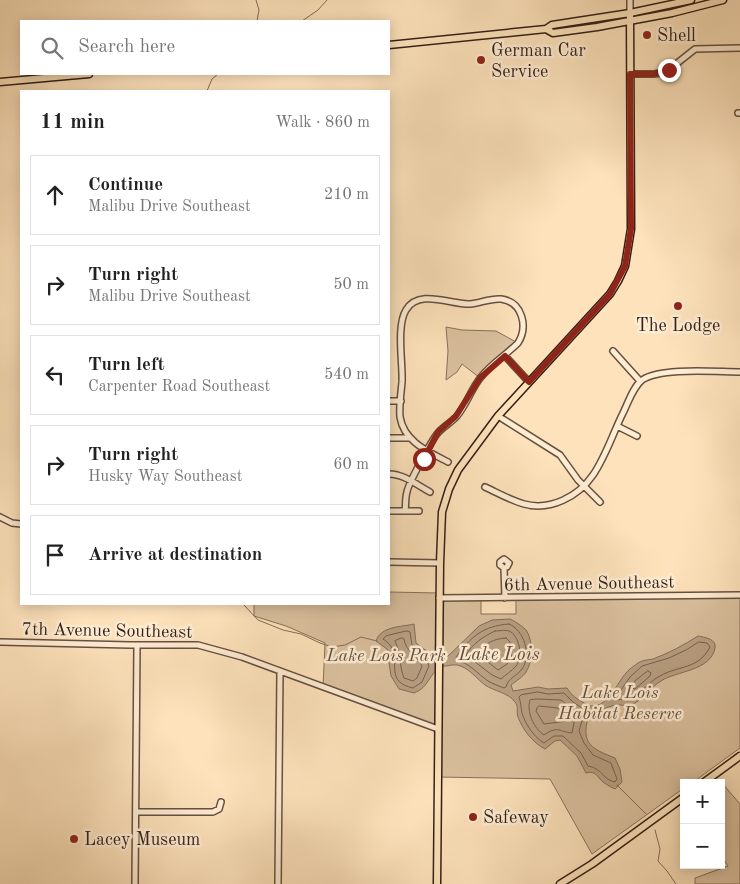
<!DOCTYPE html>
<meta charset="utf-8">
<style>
:root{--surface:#fff;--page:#f2f2f2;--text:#222;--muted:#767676;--line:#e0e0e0}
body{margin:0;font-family:"Old Standard TT",serif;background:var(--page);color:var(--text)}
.controls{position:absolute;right:15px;bottom:15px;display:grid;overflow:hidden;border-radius:0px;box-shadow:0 2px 12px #0003}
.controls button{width:45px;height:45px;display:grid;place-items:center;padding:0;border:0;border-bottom:1px solid var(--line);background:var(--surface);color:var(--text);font:25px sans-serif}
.stop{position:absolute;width:15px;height:15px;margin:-11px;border:4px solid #8f2418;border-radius:50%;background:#fff}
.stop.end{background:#8f2418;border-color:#fff;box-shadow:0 1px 5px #0008}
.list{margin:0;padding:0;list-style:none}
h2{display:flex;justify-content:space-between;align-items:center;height:65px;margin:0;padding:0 20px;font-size:21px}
h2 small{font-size:16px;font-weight:400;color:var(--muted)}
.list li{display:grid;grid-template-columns:32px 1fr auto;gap:15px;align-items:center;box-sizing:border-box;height:80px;margin:0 10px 10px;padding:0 10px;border:1px solid var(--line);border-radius:0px}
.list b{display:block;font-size:19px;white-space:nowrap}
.list p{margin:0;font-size:16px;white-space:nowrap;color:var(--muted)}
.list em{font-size:16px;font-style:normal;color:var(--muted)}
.icon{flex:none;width:28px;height:28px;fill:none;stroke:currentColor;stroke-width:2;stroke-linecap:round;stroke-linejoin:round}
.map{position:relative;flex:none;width:740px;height:884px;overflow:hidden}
.search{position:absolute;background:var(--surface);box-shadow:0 2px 12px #0003;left:20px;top:20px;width:370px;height:55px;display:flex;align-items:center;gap:12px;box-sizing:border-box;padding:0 18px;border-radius:0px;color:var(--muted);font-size:19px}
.panel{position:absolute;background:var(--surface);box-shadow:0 2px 12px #0003;left:20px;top:90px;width:370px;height:515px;border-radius:0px}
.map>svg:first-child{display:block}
</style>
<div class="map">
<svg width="740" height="884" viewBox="0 0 740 884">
<rect width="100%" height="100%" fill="#fde2bb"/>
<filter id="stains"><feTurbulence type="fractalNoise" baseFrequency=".004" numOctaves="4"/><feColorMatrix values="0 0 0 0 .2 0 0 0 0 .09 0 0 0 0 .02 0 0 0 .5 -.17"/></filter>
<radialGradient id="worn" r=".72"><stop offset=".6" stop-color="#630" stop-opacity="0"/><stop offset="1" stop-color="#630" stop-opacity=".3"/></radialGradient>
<path fill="#dbc19f" stroke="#88705b" d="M446 327 462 330 496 331 518 343 480 378 462 364 457 372 446 380 448 351Z
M389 592 439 593 441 600H481V614H516V599L740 598V748L692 783H684V788L592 854 550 779 438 777V729L323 687 325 643 286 626 254 616V604H389Z
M721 782 740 804V884H695V878L728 866 721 856V783H720Z"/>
<path fill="#b9a083" stroke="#846d58" d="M510 619C516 622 521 625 526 630 533 639 533 662 526 672 523 677 516 681 511 685L513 691 538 687 548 689 567 688C571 695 577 699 584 703 604 716 616 684 626 673 629 669 634 666 638 663 642 660 648 660 653 659 669 653 684 645 698 636 704 637 717 639 715 648 711 671 676 671 661 681 652 686 645 697 635 703 629 706 622 705 616 705 606 707 596 712 588 718 581 744 592 749 615 758L620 769 622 782 615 789C611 787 607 785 603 782 597 777 596 770 586 773L577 756 560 740 555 741 545 749C532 742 523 730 518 717 516 712 519 706 515 702 509 693 494 691 485 685 476 678 468 667 457 665 451 664 447 667 442 666 427 675 430 687 414 693L399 689 391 676 387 649 376 641C381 626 401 627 414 624L416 643 428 652 432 661H443L479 626 492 620Z"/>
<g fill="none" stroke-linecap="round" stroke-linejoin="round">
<path stroke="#76604d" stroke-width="1" d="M509 624C524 630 532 655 522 669 517 676 508 678 506 687L504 688C499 686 493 684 488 681 477 673 470 664 457 660L456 657C471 637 482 626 509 624Z
M407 631 410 632 412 645 424 655 429 666 422 682 413 688C386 682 399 665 392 648 390 644 386 641 383 639L386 636Z
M495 631C500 631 507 629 511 632 520 638 523 658 516 666 512 671 505 675 501 679L492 675 466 655C472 644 484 636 495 631Z
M402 638 404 639C406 652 417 655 422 666L417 678 413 681 404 678C399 666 401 653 395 641Z
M506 638 510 642 512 658 507 664 498 670 479 655 478 652C486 643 493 639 506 638Z
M699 642 707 643 710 647C698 670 679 665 660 676 644 684 637 704 617 699L616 697 630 677 642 666 669 658 686 650Z
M648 671 651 673 650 676 635 689 632 688V686L635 681Z
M538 692 548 694 564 693 573 702 585 710 579 731 584 743 593 755 611 763 617 779 615 782C603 780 602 768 588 766L581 753 563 736H554L544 743C535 738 525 724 522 713 521 708 521 703 519 697L521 695Z
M538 699 561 700 576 712 572 733C559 732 559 725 544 735 534 729 526 711 530 700Z
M539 706 558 708 568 716 567 721 544 724 536 711 537 708Z"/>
<path stroke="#846d58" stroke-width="1" d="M256 0 259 10 257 21
M302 21 318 10 327 0
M207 91 212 79 218 74
M243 604 258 620 283 630 301 634 320 643 332 647 345 645 361 637 377 641
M617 785 646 814
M655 830 660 849 658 861 667 871 676 884"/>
<g stroke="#665040" stroke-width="8">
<path id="minor" d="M630 13V0
M630 74H654L666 72 695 49 740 48
M738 113H740
M613 351 640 381
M505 356 529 382
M389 401H401
M498 416 560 455 578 480 600 502
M617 426 637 436
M389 438H410
M389 474C404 474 417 485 430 492
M485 487C498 493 510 500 524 504 550 511 578 497 593 475 606 456 613 433 623 413 628 403 633 387 642 380 662 367 716 372 740 372
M389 511H419
M405 511C406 505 405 498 407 492 408 484 432 440 437 434 442 427 451 423 457 416 467 404 471 389 481 377 491 364 506 355 518 343 528 327 523 302 501 299 491 298 480 303 470 304 451 305 419 288 406 310 396 326 403 364 402 382 401 393 399 406 400 417 404 442 429 452 448 462
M0 517 12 523 21 524
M389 562 440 563
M504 568 507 567 509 563 504 559 500 562V565L504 568 505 598
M439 598 740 595
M0 642 130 645H198L242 657 438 729
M136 812H213L219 809 221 802
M135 884 137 645
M278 884 280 671"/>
</g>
<g stroke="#342017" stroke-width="9">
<path id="major" d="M546 29 553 33 597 27 672 13 723 0
M389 45 546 29 552 25 630 13 691 0
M0 82 89 74
M703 783 740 756
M437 884 440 563 442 512 449 489 458 470 498 416 610 294 618 281 625 266 631 229 630 13
M560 884 592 864 684 797"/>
</g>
<use href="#minor" stroke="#feecd3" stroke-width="5"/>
<use href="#major" stroke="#fde2bb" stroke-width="6"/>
</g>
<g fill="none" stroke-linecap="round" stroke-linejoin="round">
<path stroke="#8f2418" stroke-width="6" d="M424 459 438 432 456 416 480 378 505 356 529 382 610 294 625 266 631 229 630 74H654L669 70"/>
</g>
<g fill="#8f2418" stroke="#feecd3" stroke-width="2">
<circle cx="647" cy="35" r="5"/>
<circle cx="481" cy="60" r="5"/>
<circle cx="678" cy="306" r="5"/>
<circle cx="473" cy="817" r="5"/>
<circle cx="74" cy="839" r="5"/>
</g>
<g text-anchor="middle" stroke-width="5" stroke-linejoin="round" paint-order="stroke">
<g font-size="18" fill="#342017" stroke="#feecd3" text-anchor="start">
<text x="657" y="41">Shell</text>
<text x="491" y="56">German Car<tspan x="491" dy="21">Service</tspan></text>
<text x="678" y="331" text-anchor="middle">The Lodge</text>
<text x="483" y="823">Safeway</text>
<text x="84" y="845">Lacey Museum</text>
</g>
<g font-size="18" fill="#342017" stroke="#feecd3">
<text transform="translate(589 583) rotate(-1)" y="6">6th Avenue Southeast</text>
<text transform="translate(107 630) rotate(1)" y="6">7th Avenue Southeast</text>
</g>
<g font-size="18" font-style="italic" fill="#665040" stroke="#feecd3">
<text x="386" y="661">Lake Lois Park</text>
<text x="620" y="698">Lake Lois<tspan x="620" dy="21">Habitat Reserve</tspan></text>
</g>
<g font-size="19" font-style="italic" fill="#634d3d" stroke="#feecd3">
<text x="499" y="660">Lake Lois</text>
</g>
</g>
<rect width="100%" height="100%" filter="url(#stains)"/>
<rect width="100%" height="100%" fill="url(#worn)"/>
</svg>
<div class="controls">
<button>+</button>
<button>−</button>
</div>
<div class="stop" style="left:424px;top:459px"></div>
<div class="stop end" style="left:669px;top:70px"></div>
<div class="search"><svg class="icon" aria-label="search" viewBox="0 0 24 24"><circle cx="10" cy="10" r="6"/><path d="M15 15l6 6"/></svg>Search here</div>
<section class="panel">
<h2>11 min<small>Walk · 860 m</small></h2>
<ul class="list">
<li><svg class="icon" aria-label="ahead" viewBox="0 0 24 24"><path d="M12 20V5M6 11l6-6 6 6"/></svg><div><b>Continue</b><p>Malibu Drive Southeast</p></div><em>210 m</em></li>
<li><svg class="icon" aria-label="right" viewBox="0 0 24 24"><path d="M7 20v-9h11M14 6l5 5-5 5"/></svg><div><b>Turn right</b><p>Malibu Drive Southeast</p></div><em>50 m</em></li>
<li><svg class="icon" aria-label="left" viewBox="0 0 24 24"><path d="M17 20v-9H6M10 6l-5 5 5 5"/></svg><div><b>Turn left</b><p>Carpenter Road Southeast</p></div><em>540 m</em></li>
<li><svg class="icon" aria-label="right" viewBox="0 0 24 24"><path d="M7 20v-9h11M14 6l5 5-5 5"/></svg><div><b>Turn right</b><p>Husky Way Southeast</p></div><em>60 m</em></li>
<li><svg class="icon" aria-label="arrive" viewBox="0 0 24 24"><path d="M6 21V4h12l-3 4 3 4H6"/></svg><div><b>Arrive at destination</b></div></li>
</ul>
</section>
</div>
